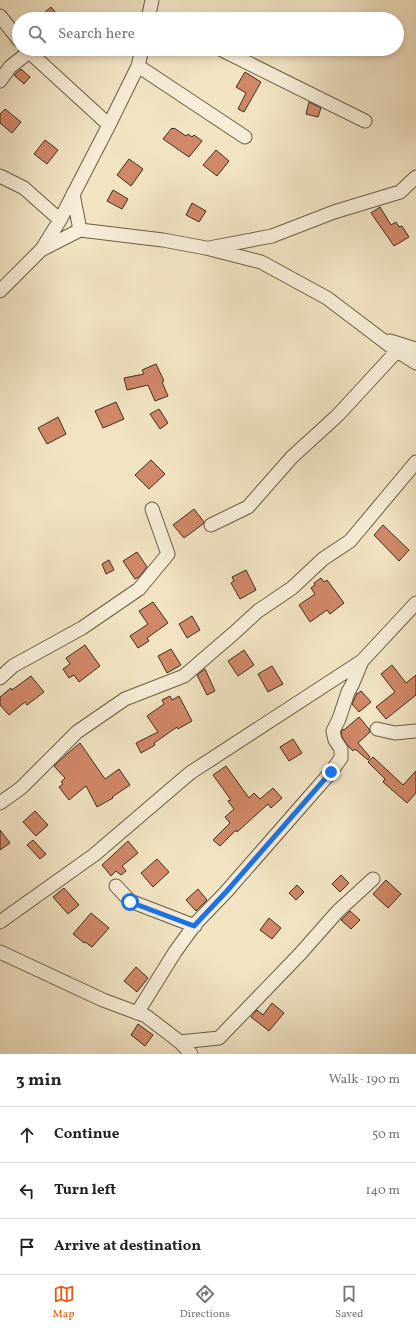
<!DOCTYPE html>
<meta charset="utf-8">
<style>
:root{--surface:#fff;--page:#f6f6f6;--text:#222;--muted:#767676;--line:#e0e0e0;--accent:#ea580c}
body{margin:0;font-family:Vollkorn,serif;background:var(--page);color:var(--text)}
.stop{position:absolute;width:12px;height:12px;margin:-9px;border:3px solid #1a73e8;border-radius:50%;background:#fff}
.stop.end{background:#1a73e8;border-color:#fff;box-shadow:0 1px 4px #0008}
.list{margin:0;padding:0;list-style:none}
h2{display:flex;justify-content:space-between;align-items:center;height:52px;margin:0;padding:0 16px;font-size:17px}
h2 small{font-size:13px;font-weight:400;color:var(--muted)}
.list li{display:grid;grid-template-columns:26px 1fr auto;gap:12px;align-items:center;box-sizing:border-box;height:56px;padding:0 16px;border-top:1px solid var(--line)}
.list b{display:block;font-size:15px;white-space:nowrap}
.list em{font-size:13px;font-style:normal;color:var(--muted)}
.icon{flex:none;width:22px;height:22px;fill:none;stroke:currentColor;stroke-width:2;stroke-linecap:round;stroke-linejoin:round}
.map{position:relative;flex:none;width:416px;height:1054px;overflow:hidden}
.search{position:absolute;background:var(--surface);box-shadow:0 2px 6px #0003;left:12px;right:12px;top:12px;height:44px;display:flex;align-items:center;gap:10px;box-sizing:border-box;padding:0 14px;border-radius:22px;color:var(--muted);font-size:15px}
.sheet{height:220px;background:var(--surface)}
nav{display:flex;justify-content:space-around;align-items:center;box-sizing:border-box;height:56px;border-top:1px solid var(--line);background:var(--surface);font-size:11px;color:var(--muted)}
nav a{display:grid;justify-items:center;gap:2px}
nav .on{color:var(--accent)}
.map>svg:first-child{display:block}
</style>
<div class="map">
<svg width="416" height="1054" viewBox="0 0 416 1054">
<rect width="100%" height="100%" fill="#f2e4c3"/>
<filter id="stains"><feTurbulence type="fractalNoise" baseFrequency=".005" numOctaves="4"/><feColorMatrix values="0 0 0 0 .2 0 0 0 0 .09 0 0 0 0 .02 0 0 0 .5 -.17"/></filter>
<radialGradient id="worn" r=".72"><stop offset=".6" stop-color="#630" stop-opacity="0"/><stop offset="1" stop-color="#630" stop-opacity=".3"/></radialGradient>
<path fill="#d18868" stroke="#3c2f1c" d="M51 7 61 19H37Z
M21 69 30 77 24 84 14 75Z
M245 72 261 82 244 112 238 109 246 93 236 87Z
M309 102 321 108 318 117 306 114Z
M5 109 21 122 12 133 0 123V114Z
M172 128 173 129 174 128 186 136 188 134 192 137 194 135 202 141 189 157 163 139Z
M45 140 58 150 47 164 34 154Z
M216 150 229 161 217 176 203 165Z
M129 159 143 169 131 186 117 175Z
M113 190 128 199 122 209 107 201Z
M192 203 206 211 199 222 186 215Z
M380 207 391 225 396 222 399 227 402 226 409 237 394 246 371 213Z
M156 364 164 381 162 382 168 396 155 401 148 385 127 390 124 378 144 374 142 370Z
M116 402 124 419 103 428 95 411Z
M159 409 168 423 160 429 150 414Z
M58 417 66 434 47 444 38 428Z
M151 460 165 474 149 489 135 475Z
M194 509 204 522 203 524 184 538 173 525Z
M383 525 409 550 399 561 374 535Z
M137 552 147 567 139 577 135 579 123 561Z
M109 560 114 570 106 574 102 564Z
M246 570 256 590 240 599 231 583 234 581 232 577Z
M321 578 324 582 327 580 344 603 330 614 327 610 310 622 299 605 315 594 311 588 315 585 314 583Z
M153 602 168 623 147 638 149 641 138 648 130 636 148 624 139 611Z
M192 616 200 630 187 638 179 624Z
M85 645 100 666 79 682 74 675 69 678 63 669 70 664 66 658Z
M171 649 181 665 167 673 158 656Z
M244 650 254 665 238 676 228 661Z
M392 665 406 683 416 675V695L386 719 376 707 395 692 381 674Z
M272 666 283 684 268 692 258 674Z
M205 669 215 691 207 695 197 675Z
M31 676 44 692 27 705 25 702 9 715 0 705V697L11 688 12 690Z
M361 691 371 702 359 712 352 704 357 693V694Z
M170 696 172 700 179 696 192 721 178 729 177 727 154 743 155 745 141 753 136 743 158 732 147 716 164 704 162 700Z
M359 717 369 729 370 732 358 743 370 757 368 760 355 749 353 751 348 746 342 737 341 732 343 729 344 730Z
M293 739 302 753 289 761 280 747Z
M80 743 105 779 119 769 130 785 112 797 113 798 97 807 86 786 69 800 59 787 63 784 61 782 65 778 54 766 67 754Z
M373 757 403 785 416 771V793L407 803 383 782 385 779 368 762Z
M226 766 249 798 254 793 260 799 273 788 282 798 271 808 268 804 237 832 236 830 220 846 213 840 230 823 225 817 234 809 228 801 231 800 213 775Z
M35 811 48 825 36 836 23 822Z
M0 830 10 843 0 850Z
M33 840 46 854 40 859 27 845Z
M128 841 138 853 122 866 126 871 121 875 116 871 111 876 102 865Z
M157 859 169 872 153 887 141 873Z
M341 875 349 883 340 892 332 884Z
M386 880 401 894 388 908 373 894Z
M297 885 304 892 296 900 289 893Z
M64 888 79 905 68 914 53 897Z
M198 889 207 900 196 911 186 900Z
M350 911 360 920 351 929 341 920Z
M91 913 109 928 92 947 85 942 84 943 73 934Z
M269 918 281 928 272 939 260 930Z
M136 967 148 978 137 992 124 981Z
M272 1003 284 1013 269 1031 251 1017 257 1010 263 1015Z
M138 1024 153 1035 145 1046 131 1035Z"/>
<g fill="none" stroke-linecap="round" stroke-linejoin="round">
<g stroke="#6a5c46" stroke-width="15">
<path id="minor" d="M0 16 19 40
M148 19 152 0
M26 49 109 125
M220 49 365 121
M138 66 245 137
M0 81 10 67 29 52
M0 176 24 188 60 220
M73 194 80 230
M209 248 272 236 334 212 400 192 416 177
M42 249 60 220 109 125 138 66 142 49
M0 291 41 250 80 230 163 240 206 248 261 262 327 298 397 351 416 363
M390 341 416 349
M211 525 248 507 292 457 338 415 397 351
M0 678 13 666 82 628 139 589 168 554 152 509
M377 729 395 733 416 731
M0 803 21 788 77 732 125 699 184 676 234 633 258 611 292 588 323 559 350 541 416 462
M116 886 130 901 195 926
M0 922 94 855 190 773 362 661 416 603
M0 952 103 1000 146 1016 180 1042 191 1054
M137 1013 175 952 196 923 226 892 331 772 341 758V749L335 740 333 731 339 719 348 692 352 685 362 661
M180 1042 219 1038 300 954 338 911 373 879"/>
</g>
<use href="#minor" stroke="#f7edd8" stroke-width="13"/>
</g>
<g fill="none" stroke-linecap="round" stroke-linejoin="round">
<path stroke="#1a73e8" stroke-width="5" d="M130 902 194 926 226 892 331 772"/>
</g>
<rect width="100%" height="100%" filter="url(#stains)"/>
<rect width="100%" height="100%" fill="url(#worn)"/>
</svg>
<div class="stop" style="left:130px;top:902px"></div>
<div class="stop end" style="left:331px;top:772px"></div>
<div class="search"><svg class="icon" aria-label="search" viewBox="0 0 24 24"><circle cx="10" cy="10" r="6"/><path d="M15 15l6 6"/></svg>Search here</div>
</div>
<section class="sheet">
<h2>3 min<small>Walk · 190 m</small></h2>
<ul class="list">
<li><svg class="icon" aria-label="ahead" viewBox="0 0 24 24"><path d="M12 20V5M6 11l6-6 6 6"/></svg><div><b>Continue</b></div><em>50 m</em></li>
<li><svg class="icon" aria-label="left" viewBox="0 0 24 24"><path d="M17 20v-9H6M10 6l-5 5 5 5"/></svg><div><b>Turn left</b></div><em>140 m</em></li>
<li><svg class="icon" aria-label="arrive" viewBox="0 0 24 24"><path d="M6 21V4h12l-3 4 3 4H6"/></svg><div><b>Arrive at destination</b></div></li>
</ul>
</section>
<nav>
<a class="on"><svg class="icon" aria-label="map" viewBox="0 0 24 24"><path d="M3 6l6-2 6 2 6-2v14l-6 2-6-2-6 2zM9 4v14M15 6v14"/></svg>Map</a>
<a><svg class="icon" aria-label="directions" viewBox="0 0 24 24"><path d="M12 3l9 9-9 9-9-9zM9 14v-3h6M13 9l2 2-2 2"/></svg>Directions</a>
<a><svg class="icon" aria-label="saved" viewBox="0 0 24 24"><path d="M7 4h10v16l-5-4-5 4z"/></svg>Saved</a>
</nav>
